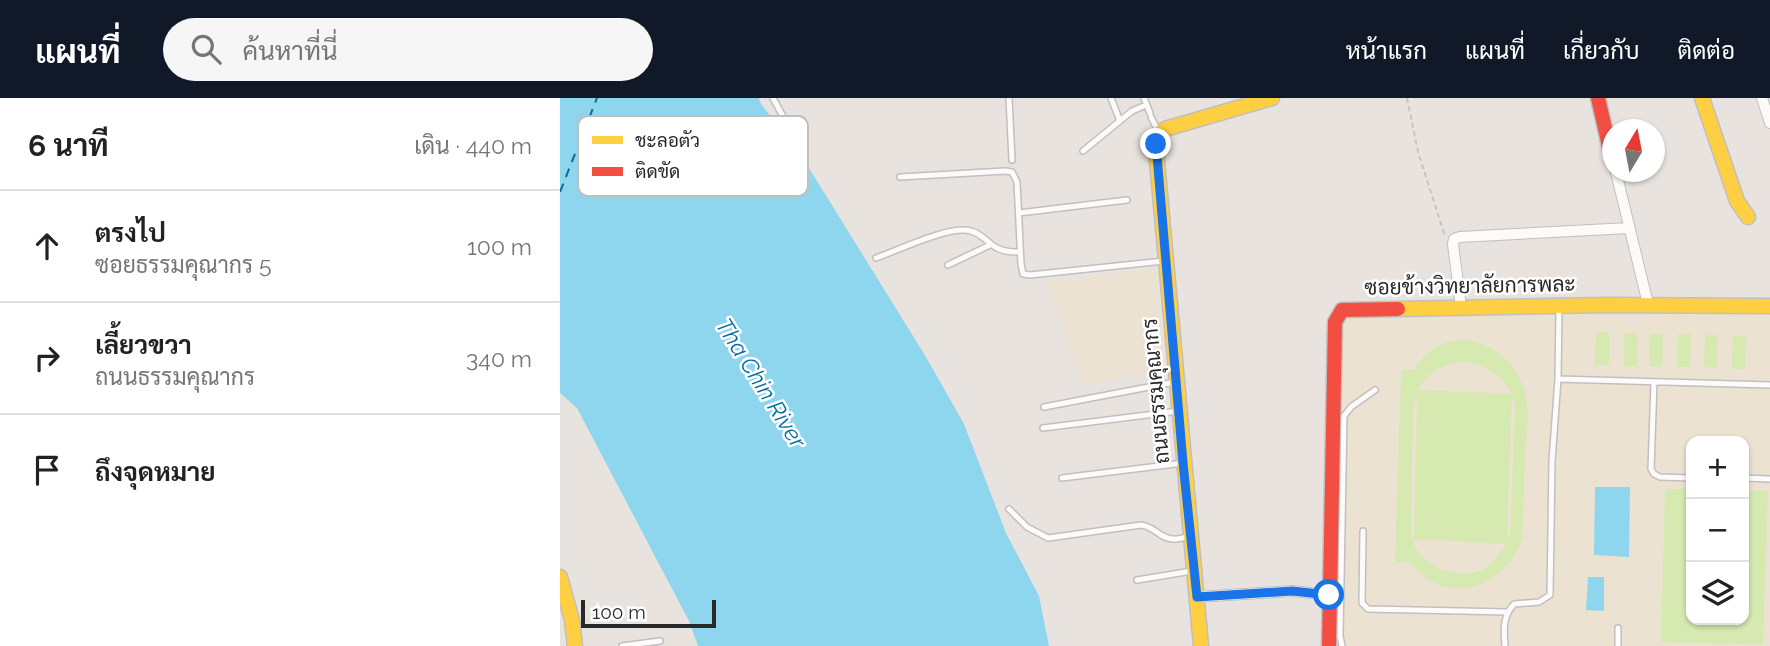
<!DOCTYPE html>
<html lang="th">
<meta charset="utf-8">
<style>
:root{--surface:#fff;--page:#f6f6f6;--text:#222;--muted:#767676;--line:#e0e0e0;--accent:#111827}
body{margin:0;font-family:Raleway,Sarabun,sans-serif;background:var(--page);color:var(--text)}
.controls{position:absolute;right:21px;bottom:21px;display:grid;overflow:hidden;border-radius:14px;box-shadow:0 2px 5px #0004}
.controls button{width:63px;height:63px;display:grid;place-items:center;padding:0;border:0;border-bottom:2px solid var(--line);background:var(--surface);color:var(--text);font:35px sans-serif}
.compass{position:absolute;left:1042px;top:21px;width:63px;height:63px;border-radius:50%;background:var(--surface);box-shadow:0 2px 5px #0004;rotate:10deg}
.scale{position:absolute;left:21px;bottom:18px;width:135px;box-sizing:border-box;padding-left:7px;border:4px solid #292929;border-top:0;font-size:19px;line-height:24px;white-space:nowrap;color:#292929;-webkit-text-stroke:5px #fff;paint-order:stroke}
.stop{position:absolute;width:21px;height:21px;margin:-16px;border:5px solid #1a73e8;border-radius:50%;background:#fff}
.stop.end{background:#1a73e8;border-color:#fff;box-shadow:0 2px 7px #0008}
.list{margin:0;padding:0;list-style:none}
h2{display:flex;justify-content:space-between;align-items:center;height:91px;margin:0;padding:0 28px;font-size:30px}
h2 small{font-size:23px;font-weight:400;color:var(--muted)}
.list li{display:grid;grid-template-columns:46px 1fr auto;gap:21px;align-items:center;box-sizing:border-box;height:112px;padding:0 28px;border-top:2px solid var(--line)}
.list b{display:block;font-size:26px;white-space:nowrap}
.list p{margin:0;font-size:23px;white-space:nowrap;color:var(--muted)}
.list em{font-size:23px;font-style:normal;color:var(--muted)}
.icon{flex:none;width:38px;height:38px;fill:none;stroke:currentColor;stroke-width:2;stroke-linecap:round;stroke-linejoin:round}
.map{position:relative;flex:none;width:1210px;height:548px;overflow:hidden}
header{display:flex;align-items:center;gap:42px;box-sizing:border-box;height:98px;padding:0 35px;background:var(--accent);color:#fff}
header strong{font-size:33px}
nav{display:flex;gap:38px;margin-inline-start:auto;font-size:24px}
.search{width:490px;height:63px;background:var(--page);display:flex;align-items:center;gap:18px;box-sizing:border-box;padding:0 24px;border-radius:38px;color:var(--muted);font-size:26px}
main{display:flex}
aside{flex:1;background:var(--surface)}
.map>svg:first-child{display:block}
</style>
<header>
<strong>แผนที่</strong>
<div class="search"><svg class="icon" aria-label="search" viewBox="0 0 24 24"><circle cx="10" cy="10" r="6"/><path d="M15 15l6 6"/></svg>ค้นหาที่นี่</div>
<nav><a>หน้าแรก</a><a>แผนที่</a><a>เกี่ยวกับ</a><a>ติดต่อ</a></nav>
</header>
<main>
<aside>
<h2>6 นาที<small>เดิน · 440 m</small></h2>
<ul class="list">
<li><svg class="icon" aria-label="ahead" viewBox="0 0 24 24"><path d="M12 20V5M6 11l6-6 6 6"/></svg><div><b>ตรงไป</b><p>ซอยธรรมคุณากร 5</p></div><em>100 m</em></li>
<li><svg class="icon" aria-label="right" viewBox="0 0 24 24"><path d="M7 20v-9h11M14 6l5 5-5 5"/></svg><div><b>เลี้ยวขวา</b><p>ถนนธรรมคุณากร</p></div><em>340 m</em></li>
<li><svg class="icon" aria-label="arrive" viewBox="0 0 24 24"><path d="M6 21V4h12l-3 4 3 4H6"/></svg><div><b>ถึงจุดหมาย</b></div></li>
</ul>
</aside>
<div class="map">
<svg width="1210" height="548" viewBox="0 0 1210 548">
<rect width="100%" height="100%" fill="#e8e3de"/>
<path fill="#ece2d2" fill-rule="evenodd" d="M596 170 607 271 525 287 486 185Z
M1210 212V548H774L780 221 783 216ZM1131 343H1184V522H1131Z"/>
<path fill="#d5e9b1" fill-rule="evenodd" d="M1036 234 1049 235V267H1035Z
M1064 235H1078L1077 268H1064Z
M1090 236H1103L1102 269 1089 268Z
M1118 236H1131L1130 269H1117Z
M1145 237H1158L1157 270 1144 269Z
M1173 238H1186L1185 271H1172Z
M904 242C938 247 962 269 967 305 969 322 966 342 965 359 964 386 963 413 962 440 959 446 957 455 953 460 932 488 896 501 866 480 860 476 855 469 849 464H835L841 272H854C868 251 879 244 904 242ZM903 263C926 268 941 275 952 296L858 292C868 274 883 266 903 263ZM857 297 854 441 946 446C940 456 931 469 919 473 896 481 866 470 855 449 853 444 852 437 851 432L853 310ZM952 300 955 308 950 436 947 443Z
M1105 391H1131V522H1184V393H1208L1203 546 1101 544Z"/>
<path fill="#8dd6ee" d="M0 0H199L201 6 244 62 366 259 404 326 446 435 479 498 489 548H138L129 523 17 310 0 295Z
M1035 389H1070L1069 459 1034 457Z
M1028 479H1044V513L1026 512Z"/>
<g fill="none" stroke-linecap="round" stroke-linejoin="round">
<path stroke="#066da0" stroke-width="2" stroke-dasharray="9 7" stroke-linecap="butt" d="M0 94 37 0"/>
<g stroke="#c1bfc0" stroke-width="8">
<path id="lane" d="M213 0 226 24
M449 0 452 62
M551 0 560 23
M584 0 590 15
M591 19 598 33
M523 53 572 13 586 7
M340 79 445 73 452 74 457 84 461 166 463 176 470 177 604 163
M459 115 567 102
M316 160C339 152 389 127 411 133 431 139 428 155 460 154
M388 167 430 147
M998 281 1210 287
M1094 284 1091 371 1094 376 1100 379 1131 380
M484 309 615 284
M483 330 619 313
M502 380 623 365
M1184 380 1210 381
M449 411 467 429 488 440 581 427C594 428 600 441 613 441 618 442 625 439 631 438
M803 433 802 505 808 511 947 514
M577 482 632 473
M1058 530V548
M62 548 100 543
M782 548 780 538 784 318 791 309 815 292
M945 548C944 532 942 519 954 506L979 504 990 497 992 363 998 281 999 210"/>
</g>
<g stroke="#c1bfc0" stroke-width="12">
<path id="street" d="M1202 0 1210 25
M1056 74 1088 206
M901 209 893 146 894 141 900 139 1069 130
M637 499 732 493 769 497"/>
</g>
<g stroke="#c1bfc0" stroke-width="17">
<path id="slow" d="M1142 0 1177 103 1188 119
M838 211 1046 207 1210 208
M0 479 12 522 15 548
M641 548 596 52 599 36 605 31 712 0"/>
</g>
<g stroke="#c1bfc0" stroke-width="17">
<path id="jam" d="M1038 0 1052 61
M769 548 775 224 782 212 838 211"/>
</g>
<path stroke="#c4c4c3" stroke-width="2" stroke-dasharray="5 3.5" stroke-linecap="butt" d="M847 0 858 54 885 138"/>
<use href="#lane" stroke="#fcfbfa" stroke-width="5"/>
<use href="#street" stroke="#fcfbfa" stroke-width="10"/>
<use href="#slow" stroke="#ffcf43" stroke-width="14"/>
<use href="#jam" stroke="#f24e42" stroke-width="14"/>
</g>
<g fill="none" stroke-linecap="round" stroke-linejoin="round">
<path stroke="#1a73e8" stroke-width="9" d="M596 46 623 365 637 499 732 493 769 497"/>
</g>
<g text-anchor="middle" stroke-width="5" stroke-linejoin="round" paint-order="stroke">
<g font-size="21" fill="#292929" stroke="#fff">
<text transform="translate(910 188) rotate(-1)" y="7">ซอยข้างวิทยาลัยการพละ</text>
<text transform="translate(596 293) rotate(-95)" y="7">ถนนธรรมคุณากร</text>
</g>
<g font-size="23" font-style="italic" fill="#066da0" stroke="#fff">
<text transform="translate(201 285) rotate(58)" y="8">Tha Chin River</text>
</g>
</g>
<rect x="18" y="18" width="230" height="80" rx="10" fill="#fff" stroke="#bfbfbf" stroke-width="2"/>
<rect x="32" y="38" width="31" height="8" fill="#ffcf43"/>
<rect x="32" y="69" width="31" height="9" fill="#f24e42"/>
<g font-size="19" fill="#292929">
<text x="75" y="49">ชะลอตัว</text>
<text x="75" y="80">ติดขัด</text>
</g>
</svg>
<div class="controls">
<button>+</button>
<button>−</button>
<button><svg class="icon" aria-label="layers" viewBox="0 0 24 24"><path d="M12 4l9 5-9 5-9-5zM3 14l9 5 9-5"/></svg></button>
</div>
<svg class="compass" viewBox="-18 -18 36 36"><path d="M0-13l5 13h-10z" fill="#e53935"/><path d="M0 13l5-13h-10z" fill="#767676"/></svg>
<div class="scale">100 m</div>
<div class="stop" style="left:769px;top:497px"></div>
<div class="stop end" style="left:596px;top:46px"></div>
</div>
</main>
